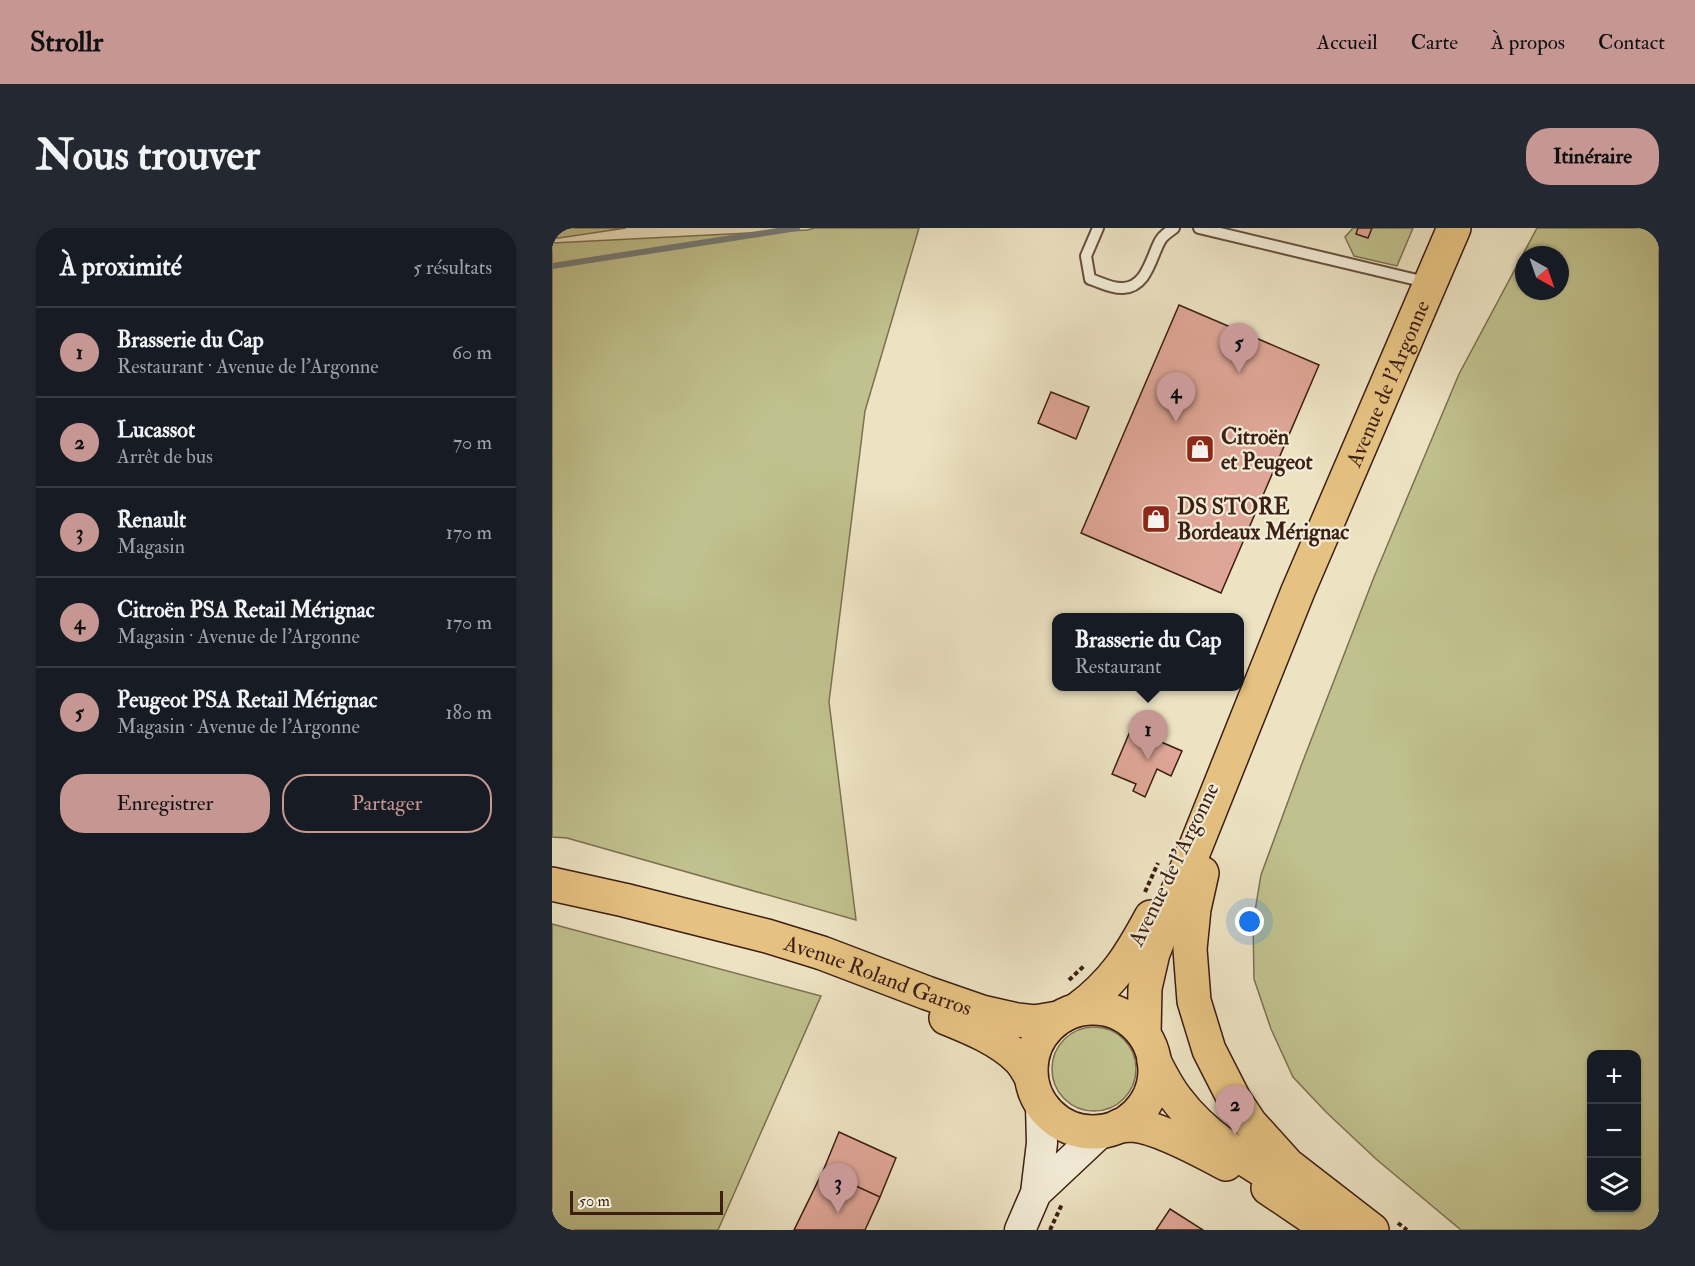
<!DOCTYPE html>
<html lang="fr">
<meta charset="utf-8">
<style>
:root{--surface:#171b24;--page:#242831;--text:#f1f3f6;--muted:#9ea1a6;--line:#363941;--accent:#c59692}
body{margin:0;font-family:"IM FELL Double Pica",serif;background:var(--page);color:var(--text)}
.controls{position:absolute;right:18px;bottom:18px;display:grid;overflow:hidden;border-radius:12px;box-shadow:0 2px 4px #0004}
.controls button{width:54px;height:54px;display:grid;place-items:center;padding:0;border:0;border-bottom:2px solid var(--line);background:var(--surface);color:var(--text);font:30px sans-serif}
.compass{position:absolute;left:963px;top:18px;width:54px;height:54px;border-radius:50%;background:var(--surface);box-shadow:0 2px 4px #0004;rotate:140deg}
.scale{position:absolute;left:18px;bottom:15px;width:153px;box-sizing:border-box;padding-left:6px;border:3px solid #3c1e13;border-top:0;font-size:16px;line-height:21px;white-space:nowrap;color:#3c1e13;-webkit-text-stroke:4px #f3edd8;paint-order:stroke}
.you{position:absolute;left:698px;top:694px;width:21px;height:21px;margin:-15px;border:4px solid #fff;border-radius:50%;background:#1a73e8;box-shadow:0 0 0 9px #1a73e833}
.badge{display:grid;place-items:center;width:39px;height:39px;border-radius:50%;background:var(--accent);color:#111;font-size:20px;font-weight:700}
.pin{position:absolute;translate:-50% -50px;filter:drop-shadow(0 2px 3px #0008)}
.pin::after{content:'';position:absolute;top:32px;width:21px;height:18px;background:inherit;clip-path:polygon(0 0,100% 0,50% 100%)}
.popup{position:absolute;left:500px;top:385px;width:192px;height:78px;box-sizing:border-box;display:grid;place-content:center;border-radius:12px;background:var(--surface);filter:drop-shadow(0 2px 4px #0005);font-size:20px;white-space:nowrap;color:var(--muted)}
.popup b{font-size:22px;color:var(--text)}
.popup::after{content:'';position:absolute;left:50%;top:100%;margin-left:-12px;border:12px solid transparent;border-top-color:var(--surface)}
.list{margin:0;padding:0;list-style:none}
h2{display:flex;justify-content:space-between;align-items:center;height:78px;margin:0;padding:0 24px;font-size:26px}
h2 small{font-size:20px;font-weight:400;color:var(--muted)}
.list li{display:grid;grid-template-columns:39px 1fr auto;gap:18px;align-items:center;box-sizing:border-box;height:90px;padding:0 24px;border-top:2px solid var(--line)}
.list b{display:block;font-size:22px;white-space:nowrap}
.list p{margin:0;font-size:20px;white-space:nowrap;color:var(--muted)}
.list em{font-size:20px;font-style:normal;color:var(--muted)}
.actions{display:flex;gap:12px;padding:18px 24px}
.actions a{flex:1;padding:14px 0;border:2px solid var(--accent);border-radius:24px;text-align:center;font-size:21px;color:var(--accent)}
.actions .main{background:var(--accent);color:#111}
.icon{flex:none;width:33px;height:33px;fill:none;stroke:currentColor;stroke-width:2;stroke-linecap:round;stroke-linejoin:round}
.map{position:relative;flex:none;width:1107px;height:1002px;overflow:hidden;border-radius:24px}
header{display:flex;align-items:center;gap:36px;box-sizing:border-box;height:84px;padding:0 30px;background:var(--accent);color:#111}
header strong{font-size:28px}
nav{display:flex;gap:33px;margin-inline-start:auto;font-size:21px}
.intro{display:flex;align-items:center;justify-content:space-between;box-sizing:border-box;height:144px;padding:0 36px}
h1{margin:0;font-size:42px}
.button{padding:15px 27px;border-radius:24px;background:var(--accent);color:#111;font-size:21px;font-weight:700}
main{display:flex;gap:36px;padding:0 36px}
aside{flex:1;background:var(--surface);border-radius:24px;box-shadow:0 2px 4px #0004}
.map>svg:first-child{display:block}
</style>
<header>
<strong>Strollr</strong>
<nav><a>Accueil</a><a>Carte</a><a>À propos</a><a>Contact</a></nav>
</header>
<div class="intro"><h1>Nous trouver</h1><a class="button">Itinéraire</a></div>
<main>
<aside>
<h2>À proximité<small>5 résultats</small></h2>
<ul class="list">
<li><span class="badge">1</span><div><b>Brasserie du Cap</b><p>Restaurant · Avenue de l'Argonne</p></div><em>60 m</em></li>
<li><span class="badge">2</span><div><b>Lucassot</b><p>Arrêt de bus</p></div><em>70 m</em></li>
<li><span class="badge">3</span><div><b>Renault</b><p>Magasin</p></div><em>170 m</em></li>
<li><span class="badge">4</span><div><b>Citroën PSA Retail Mérignac</b><p>Magasin · Avenue de l'Argonne</p></div><em>170 m</em></li>
<li><span class="badge">5</span><div><b>Peugeot PSA Retail Mérignac</b><p>Magasin · Avenue de l'Argonne</p></div><em>180 m</em></li>
</ul>
<div class="actions"><a class="main">Enregistrer</a><a>Partager</a></div>
</aside>
<div class="map">
<svg width="1107" height="1002" viewBox="0 0 1107 1002">
<rect width="100%" height="100%" fill="#ede3c3"/>
<filter id="stains"><feTurbulence type="fractalNoise" baseFrequency=".00333" numOctaves="4"/><feColorMatrix values="0 0 0 0 .2 0 0 0 0 .09 0 0 0 0 .02 0 0 0 .5 -.17"/></filter>
<radialGradient id="worn" r=".72"><stop offset=".6" stop-color="#630" stop-opacity="0"/><stop offset="1" stop-color="#630" stop-opacity=".3"/></radialGradient>
<path fill="#c0c18e" stroke="#7e7050" stroke-width="1.5" fill-rule="evenodd" d="M0 0H74L0 11Z
M263 0H367L313 183 277 474 304 692 15 610 0 609V15L255 2Z
M801 0H861L845 38 802 28 793 9Z
M985 0H1107V1002H909L824 931 774 884 741 849 719 801 702 751 701 695 709 647 749 538 822 349 907 146ZM972 27H1008V63H972ZM1040 826H1084V980H1040Z
M0 696 269 768 166 1002H0Z
M500 841a42 42 0 1 1 84 0a42 42 0 1 1-84 0Z"/>
<g fill="none" stroke-linecap="round" stroke-linejoin="round">
<path stroke="#757d78" stroke-width="6" d="M0 38 245 0"/>
</g>
<path fill="#dfa697" stroke="#3c1e13" stroke-width="1.5" d="M806 0H820L816 10 804 6Z
M627 77 767 137 669 365 529 305Z
M499 164 537 179 524 211 486 195Z
M579 501 630 523 619 548 605 541 593 569 581 563 584 556 560 546Z
M287 904 344 930 328 969 271 943Z
M271 943 328 969 313 1002H242Z
M618 981 651 1002H604Z"/>
<g fill="none" stroke-linecap="round" stroke-linejoin="round">
<g stroke="#684f3f" stroke-width="14">
<path id="service" d="M546 0 534 28 538 51C548 54 560 61 571 60 595 59 599 29 608 13 611 7 617 4 622 0
M647 0 861 51 875 56"/>
</g>
<g stroke="#3c1e13" stroke-width="33">
<path id="secondary" d="M484 965 550 903
M468 1002 484 965 490 915 489 877"/>
</g>
<g stroke="#3c1e13" stroke-width="36">
<g id="primary">
<path d="M650 645 642 681 638 721 642 773 657 822 682 871 698 895 736 937 820 1002"/>
<path id="s1" d="M0 656 72 672 215 708 270 725 375 765 430 784 465 792 483 794 506 790"/>
<circle cx="541" cy="842" r="62"/>
<path d="M526 781C562 754 578 728 599 689"/>
<path d="M394 790C419 800 448 812 467 831 472 836 475 842 478 847"/>
<path id="s2" d="M592 806 593 760 601 725 746 363 902 0"/>
<path d="M602 833C609 847 616 861 626 873 656 913 703 937 744 963"/>
<path d="M567 898C572 898 577 897 581 897 605 899 652 924 674 936"/>
<path d="M716 960 778 1002"/>
</g>
</g>
<path stroke="#3c1e13" stroke-width="4" stroke-dasharray="4.5 3" stroke-linecap="butt" d="M593 664 606 635
M517 752 533 737
M846 995 855 1002
M498 1002 510 976"/>
<use href="#service" stroke="#f3edd8" stroke-width="10"/>
<use href="#secondary" stroke="#f3edd8" stroke-width="30"/>
<use href="#primary" stroke="#e6c282" stroke-width="33"/>
</g>
<defs>
<g id="shop-square" transform="scale(1.5)"><rect x="-9" y="-9" width="18" height="18" rx="4" fill="#8f2418" stroke="#f3edd8"/><path d="M-5-2.5h2.3a2.7 3.5 0 0 1 5.4 0H5L5.5 6h-11ZM-1.5-2.5h3a1.5 2.3 0 0 0-3 0Z" fill="#fff"/></g>
</defs>
<g fill-rule="evenodd">
<use href="#shop-square" x="648" y="221"/>
<use href="#shop-square" x="604" y="291"/>
</g>
<g text-anchor="middle" stroke-width="4.5" stroke-linejoin="round" paint-order="stroke">
<g font-size="22" fill="#3c1e13" stroke="#f3edd8">
<text dy="8" stroke="none"><textPath href="#s2" startOffset="698">Avenue de l'Argonne</textPath></text>
<text transform="translate(621 636) rotate(-64)" y="8">Avenue de l'Argonne</text>
<text dy="8" stroke="none"><textPath href="#s1" startOffset="339">Avenue Roland Garros</textPath></text>
</g>
<g font-size="22" font-weight="bold" fill="#3c1e13" stroke="#f3edd8" text-anchor="start">
<text x="669" y="216">Citroën<tspan x="669" dy="25">et Peugeot</tspan></text>
<text x="625" y="286">DS STORE<tspan x="625" dy="25">Bordeaux Mérignac</tspan></text>
</g>
</g>
<rect width="100%" height="100%" filter="url(#stains)"/>
<rect width="100%" height="100%" fill="url(#worn)"/>
</svg>
<div class="controls">
<button>+</button>
<button>−</button>
<button><svg class="icon" aria-label="layers" viewBox="0 0 24 24"><path d="M12 4l9 5-9 5-9-5zM3 14l9 5 9-5"/></svg></button>
</div>
<svg class="compass" viewBox="-18 -18 36 36"><path d="M0-13l5 13h-10z" fill="#e53935"/><path d="M0 13l5-13h-10z" fill="#9ea1a6"/></svg>
<div class="scale">50 m</div>
<div class="you"></div>
<div class="pin badge" style="left:596px;top:532px">1</div>
<div class="popup"><b>Brasserie du Cap</b>Restaurant</div>
<div class="pin badge" style="left:683px;top:907px">2</div>
<div class="pin badge" style="left:286px;top:985px">3</div>
<div class="pin badge" style="left:624px;top:194px">4</div>
<div class="pin badge" style="left:687px;top:145px">5</div>
</div>
</main>
